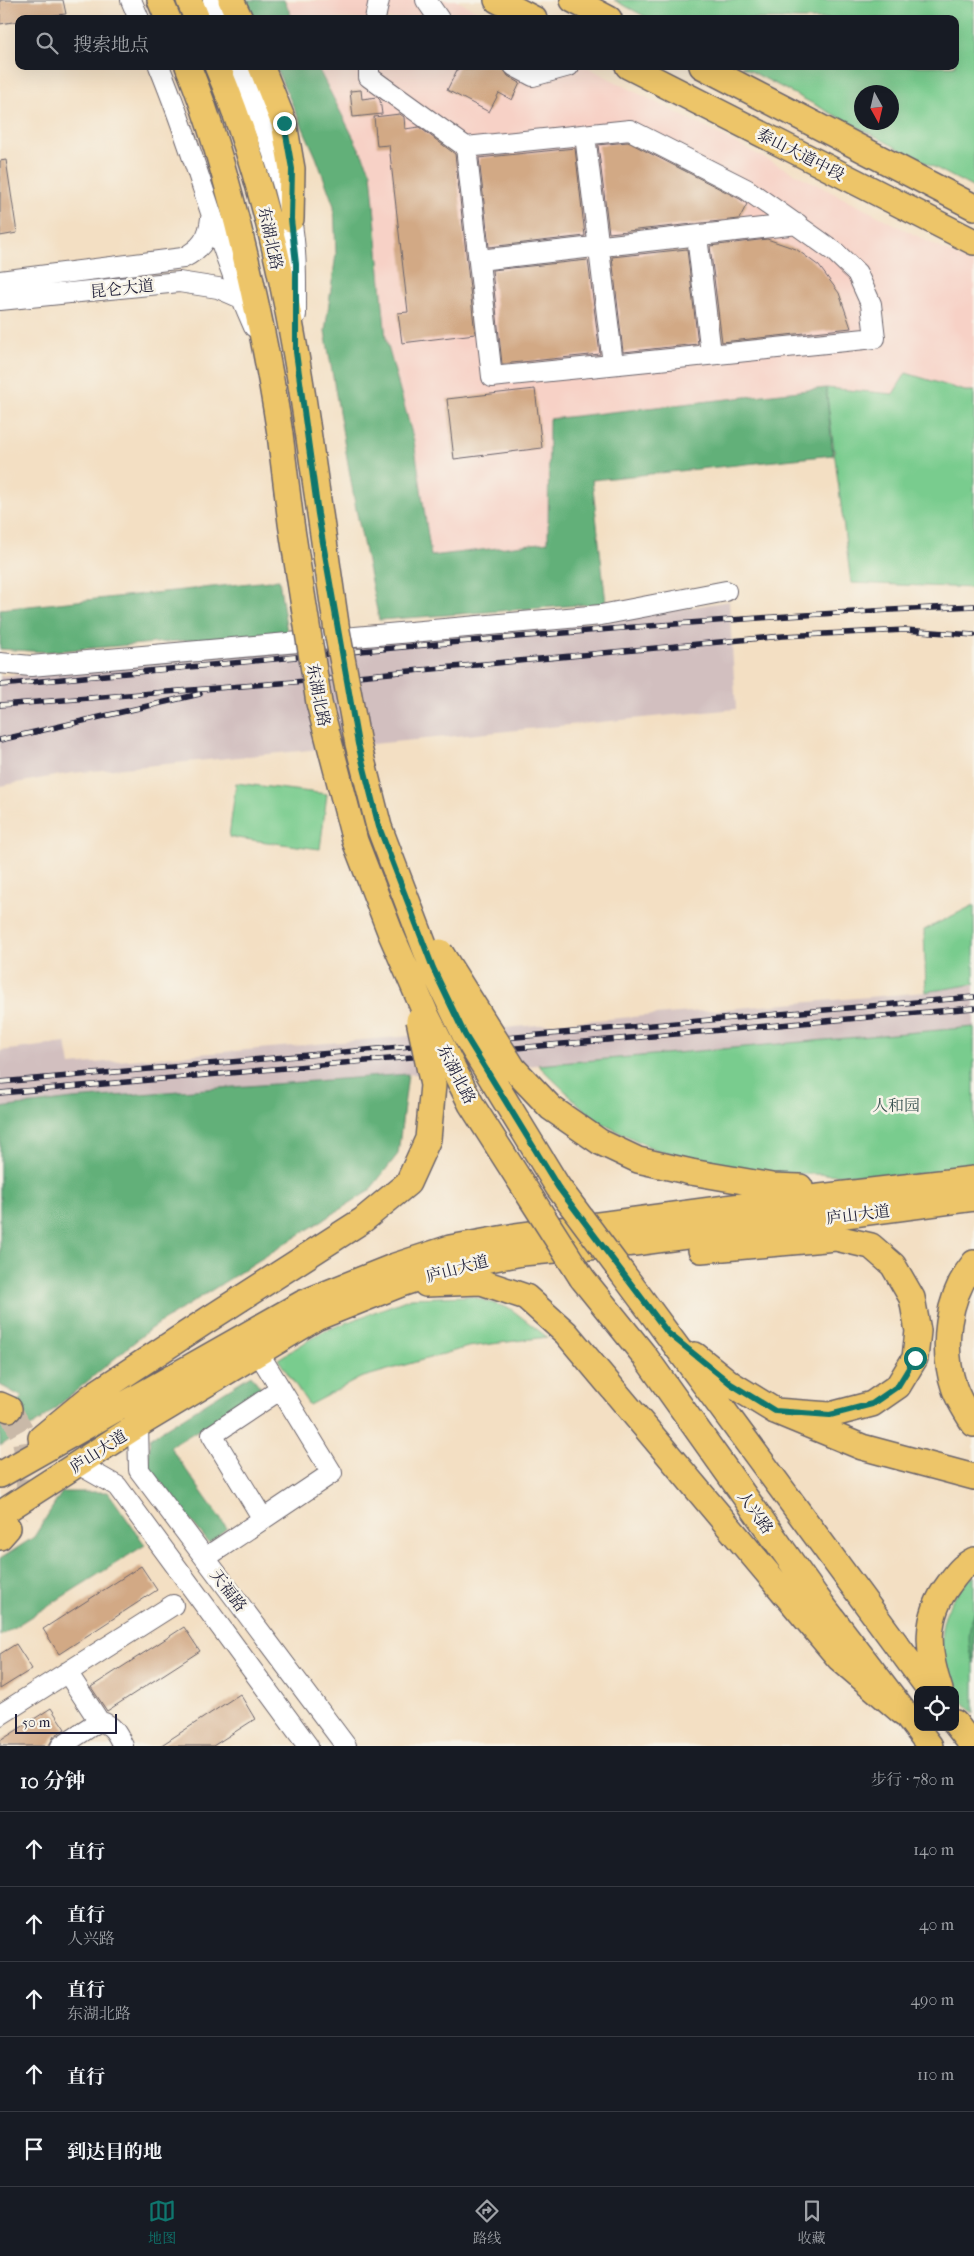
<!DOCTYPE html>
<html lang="zh">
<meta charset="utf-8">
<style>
:root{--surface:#171b24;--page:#20242c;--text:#f1f3f6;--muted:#9ea1a6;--line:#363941;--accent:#0f766e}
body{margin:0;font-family:"IM FELL French Canon","Noto Serif SC",serif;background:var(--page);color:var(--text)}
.controls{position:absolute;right:15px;bottom:15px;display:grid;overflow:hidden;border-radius:10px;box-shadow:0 5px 20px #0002}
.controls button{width:45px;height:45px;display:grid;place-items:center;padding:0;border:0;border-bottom:1px solid var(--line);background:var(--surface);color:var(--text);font:25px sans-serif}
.compass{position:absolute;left:854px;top:85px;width:45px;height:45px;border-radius:50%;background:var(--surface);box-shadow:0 5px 20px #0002;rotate:172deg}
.scale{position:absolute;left:15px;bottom:12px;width:102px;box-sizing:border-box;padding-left:5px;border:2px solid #22223b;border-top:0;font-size:14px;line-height:18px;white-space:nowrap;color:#22223b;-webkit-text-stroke:4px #f7f3e8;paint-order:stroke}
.stop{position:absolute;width:15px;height:15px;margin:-11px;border:4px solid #0f766e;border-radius:50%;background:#fff}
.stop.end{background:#0f766e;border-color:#fff;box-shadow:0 1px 5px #0008}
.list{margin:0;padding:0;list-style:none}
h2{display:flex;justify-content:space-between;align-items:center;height:65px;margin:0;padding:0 20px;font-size:21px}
h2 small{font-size:16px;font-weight:400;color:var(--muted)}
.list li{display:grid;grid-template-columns:32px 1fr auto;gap:15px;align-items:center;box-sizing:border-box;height:75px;padding:0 20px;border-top:1px solid var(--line)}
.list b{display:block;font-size:19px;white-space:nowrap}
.list p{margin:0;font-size:16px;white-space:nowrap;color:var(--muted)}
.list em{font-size:16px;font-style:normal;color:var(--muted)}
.icon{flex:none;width:28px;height:28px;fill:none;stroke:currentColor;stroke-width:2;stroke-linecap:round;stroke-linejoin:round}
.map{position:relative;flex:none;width:974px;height:1746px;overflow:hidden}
.search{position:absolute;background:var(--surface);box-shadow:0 5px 20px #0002;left:15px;right:15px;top:15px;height:55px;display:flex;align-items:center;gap:12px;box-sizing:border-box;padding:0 18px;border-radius:10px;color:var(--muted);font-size:19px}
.sheet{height:440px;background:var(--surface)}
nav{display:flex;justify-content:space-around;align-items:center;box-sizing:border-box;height:70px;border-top:1px solid var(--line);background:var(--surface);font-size:14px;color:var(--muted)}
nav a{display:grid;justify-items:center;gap:2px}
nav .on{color:var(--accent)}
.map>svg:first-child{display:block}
</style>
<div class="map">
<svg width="974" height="1746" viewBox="0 0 974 1746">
<rect width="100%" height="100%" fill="#f7f3e8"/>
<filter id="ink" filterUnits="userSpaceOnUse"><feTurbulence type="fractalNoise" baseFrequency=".02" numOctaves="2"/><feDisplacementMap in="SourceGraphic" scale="10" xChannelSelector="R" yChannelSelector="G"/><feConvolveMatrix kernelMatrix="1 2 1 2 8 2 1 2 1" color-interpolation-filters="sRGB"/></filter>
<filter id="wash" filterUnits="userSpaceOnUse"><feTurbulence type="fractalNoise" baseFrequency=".0096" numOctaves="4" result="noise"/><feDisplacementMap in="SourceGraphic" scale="20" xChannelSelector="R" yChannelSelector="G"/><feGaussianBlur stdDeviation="1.12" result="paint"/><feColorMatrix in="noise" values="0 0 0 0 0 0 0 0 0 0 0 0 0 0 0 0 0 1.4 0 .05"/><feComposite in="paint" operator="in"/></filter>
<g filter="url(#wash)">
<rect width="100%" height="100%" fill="#f3dfc3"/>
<path fill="#f7d1c6" d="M456 0 492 19H293L284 1Z
M317 66H585L974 265V391L893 394 826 388 550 419 548 542 431 556 414 441 386 339 371 172Z"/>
<path fill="#d2bfbf" d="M729 601 736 709 72 773 0 786V676L608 621Z
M974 984V1027L538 1065 73 1099 0 1108V1051L66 1043 70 1065 926 992Z"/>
<path fill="#79cc8e" stroke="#4e7764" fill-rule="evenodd" d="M614 0H974V188L741 66H955V19H650ZM892 92V122H862V92Z
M906 373 965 391H974V588L851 583 826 388 893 394Z
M236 783 327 794 320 849 229 837Z
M974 905V984L926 992 924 930Z
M974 1027V1168L902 1176 765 1173 656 1150 595 1120 538 1065Z
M471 1296 511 1309 547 1337 468 1347 360 1378 309 1405 278 1359 322 1332 411 1298Z
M974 1576V1713C968 1707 960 1700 956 1693 933 1653 935 1606 974 1576Z"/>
<path fill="#62b079" stroke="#42695a" d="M245 0H284L293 19H253Z
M275 66H317L371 172 386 339 414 441 431 556 548 542 549 419 826 388 833 455 592 480 606 603 379 620 355 504 325 331 336 254 334 206 316 157Z
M279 580 287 632 45 652 0 649V609Z
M408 1074 398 1154 369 1191 150 1329 40 1421 0 1446V1419L22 1397 0 1385V1108L73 1099Z
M251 1375 263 1391 170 1447 227 1528 209 1543 148 1467 150 1438Z
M62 1492H108L145 1545 0 1636V1559L34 1537Z
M974 1613V1663C967 1645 968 1631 974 1613Z"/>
<g id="blocks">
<path fill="#d2a985" d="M0 0H63L66 14 19 19V21L0 24Z
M459 66H502L508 76 520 83 512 100 499 93 489 112 447 90Z
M361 90 362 99 377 97 380 100 382 114 353 117 350 91Z
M400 114 404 117 405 129 419 127 455 154 475 334 402 343 398 313 408 312 389 145 377 146 374 117Z
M628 142 740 199 747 204 739 219 609 233 598 145Z
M575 148 585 236 489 247 479 158Z
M6 160 17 233 0 236V161Z
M767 239 796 249 819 266 839 293 851 328 722 342 710 246Z
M687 249 698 344 623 352 612 257Z
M588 260 600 354 502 364 492 270Z
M535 389 542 448 454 459 447 399Z
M141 1566 157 1590 59 1654 43 1629Z
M184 1627 200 1651 107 1711 91 1687Z
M16 1644 32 1669 0 1689V1654Z
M240 1694 255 1719 213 1746H160Z
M51 1708 65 1729 54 1736 50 1744 46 1746H0V1741Z"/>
</g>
</g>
<g filter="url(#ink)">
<use href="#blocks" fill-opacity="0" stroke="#6b646b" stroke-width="1"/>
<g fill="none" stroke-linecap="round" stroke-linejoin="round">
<path stroke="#c9b9a8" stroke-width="25" stroke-dasharray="25 12" stroke-linecap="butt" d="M9 1409 24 1436 29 1469 28 1496 17 1513"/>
<g stroke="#6b646b" stroke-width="22">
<path id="minor" d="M131 0 139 19
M213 0 220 19
M426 0 439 19
M375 19 379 0
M159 66C195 152 216 242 254 327
M239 66C259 116 281 166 291 219 297 251 296 282 296 315
M369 66V77L466 147 630 130 746 189 835 252 857 273 871 304 875 338 492 377 466 147
M514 66 533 76 569 66
M585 135 613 364
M697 236 711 354
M479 260 798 224
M0 281 183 258C201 249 209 238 211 218
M0 300 179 282 218 288 241 298
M0 663 31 666 601 615 726 591
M138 1425 139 1470 346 1746
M78 1464 117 1486 308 1746
M263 1519 212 1435 281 1389
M205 1558 332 1473 258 1352
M67 1672 99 1721C113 1725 117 1733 123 1746
M0 1715 173 1605
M61 1746 99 1721"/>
</g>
<g stroke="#6b646b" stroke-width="28">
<path id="major" d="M160 0 168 19
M189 0 197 19
M231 0 240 19
M497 0 534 19
M573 0 609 19
M188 66C213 127 230 191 245 255 259 315 271 374 280 434
M217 66C265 180 289 303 307 424
M261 66 284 123 292 169 291 219
M628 66 974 242
M702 66 974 207
M691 1172 772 1186 800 1187
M701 1250 836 1238 871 1246 893 1265 912 1298 918 1331 915 1358 898 1386 872 1404 830 1415 775 1411
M974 1263C947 1296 941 1347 954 1387 958 1400 967 1413 974 1424
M623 1274 930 1690
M582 1278 644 1355 817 1598 930 1746
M426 1284 481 1282 526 1297 566 1333 839 1658 902 1712
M695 1355 731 1384 775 1411 862 1447 974 1477
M0 1405 9 1409
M41 1438 92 1396 212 1317
M0 1475 303 1303 395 1266 450 1248 516 1236 734 1207 974 1179
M0 1514 138 1425 316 1318 401 1284 457 1265 522 1253 634 1243 974 1198
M0 1537 8 1528
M940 1690C927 1652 924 1617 949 1584 957 1573 962 1566 974 1560
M955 1723 973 1746"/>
</g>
<use href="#minor" stroke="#fff" stroke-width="20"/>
<use href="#major" stroke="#edc569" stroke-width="25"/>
<g stroke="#22223b" stroke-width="5.5">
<path id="rail" d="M0 685C324 655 649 620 974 606
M0 705 294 682 783 636 905 630 974 635
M0 740 200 694
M0 1082 974 997
M0 1093 974 1008"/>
</g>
<use href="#rail" stroke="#f7f3e8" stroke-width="4" stroke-dasharray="11" stroke-linecap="butt"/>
<g stroke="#6b646b" stroke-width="28" stroke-linecap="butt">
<path id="major-bridge" d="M307 424 337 631 358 744 379 827 433 969 465 1035 558 1187 623 1274
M280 434 291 523 319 703 355 841 391 934 425 1012 471 1104 582 1278
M440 952 513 1068 551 1108 600 1142 638 1160 691 1172
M212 1317 363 1220 408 1183 428 1139 433 1085 419 1020"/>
</g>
<use href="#major-bridge" stroke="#edc569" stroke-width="25"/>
</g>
</g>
<g fill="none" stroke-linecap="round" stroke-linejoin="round" filter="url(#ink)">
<path stroke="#0f766e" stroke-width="6" d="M284 123 292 169 291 219 296 264V352L318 514 358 744 379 827 433 968 465 1035 558 1187 668 1333 731 1384 775 1411 830 1415 872 1404 898 1386 915 1358"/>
</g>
<g text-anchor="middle" stroke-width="5" stroke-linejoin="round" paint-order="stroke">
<g font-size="16" fill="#22223b" stroke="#f7f3e8">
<text transform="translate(801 154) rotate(27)" y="6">泰山大道中段</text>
<text transform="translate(271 238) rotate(78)" y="6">东湖北路</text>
<text transform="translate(122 288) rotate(-6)" y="6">昆仑大道</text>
<text transform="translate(319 695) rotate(79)" y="6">东湖北路</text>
<text transform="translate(457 1074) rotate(63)" y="6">东湖北路</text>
<text transform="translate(858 1214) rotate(-7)" y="6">庐山大道</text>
<text transform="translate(457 1268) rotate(-15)" y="6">庐山大道</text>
<text transform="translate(98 1451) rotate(-33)" y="6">庐山大道</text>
<text transform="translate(756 1512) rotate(55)" y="6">人兴路</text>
<text transform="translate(229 1590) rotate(53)" y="6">天福路</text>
</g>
<g font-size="16" fill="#3c5554" stroke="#f7f3e8">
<text x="896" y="1111">人和园</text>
</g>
</g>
</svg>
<div class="controls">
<button><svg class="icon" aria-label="locate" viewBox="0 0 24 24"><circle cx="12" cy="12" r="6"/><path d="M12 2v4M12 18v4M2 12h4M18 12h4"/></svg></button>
</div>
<svg class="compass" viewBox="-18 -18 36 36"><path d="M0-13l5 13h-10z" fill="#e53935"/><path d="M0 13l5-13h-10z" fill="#9ea1a6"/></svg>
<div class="scale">50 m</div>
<div class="stop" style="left:915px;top:1358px"></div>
<div class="stop end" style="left:284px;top:123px"></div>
<div class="search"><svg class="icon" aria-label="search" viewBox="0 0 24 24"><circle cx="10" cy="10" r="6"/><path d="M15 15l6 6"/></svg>搜索地点</div>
</div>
<section class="sheet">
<h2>10 分钟<small>步行 · 780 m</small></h2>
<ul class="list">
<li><svg class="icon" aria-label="ahead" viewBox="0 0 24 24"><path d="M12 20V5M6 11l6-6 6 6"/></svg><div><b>直行</b></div><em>140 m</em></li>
<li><svg class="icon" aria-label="ahead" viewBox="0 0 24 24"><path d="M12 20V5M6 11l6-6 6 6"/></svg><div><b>直行</b><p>人兴路</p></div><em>40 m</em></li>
<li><svg class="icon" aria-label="ahead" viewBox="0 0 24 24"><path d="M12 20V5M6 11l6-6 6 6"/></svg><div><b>直行</b><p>东湖北路</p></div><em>490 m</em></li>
<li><svg class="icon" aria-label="ahead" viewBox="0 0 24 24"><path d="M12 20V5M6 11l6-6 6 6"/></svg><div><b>直行</b></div><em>110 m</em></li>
<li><svg class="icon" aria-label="arrive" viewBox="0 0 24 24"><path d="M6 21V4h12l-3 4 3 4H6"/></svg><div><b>到达目的地</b></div></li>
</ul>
</section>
<nav>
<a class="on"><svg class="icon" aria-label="map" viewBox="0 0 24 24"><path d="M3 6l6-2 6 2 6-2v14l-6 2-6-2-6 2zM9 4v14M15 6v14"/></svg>地图</a>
<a><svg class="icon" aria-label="directions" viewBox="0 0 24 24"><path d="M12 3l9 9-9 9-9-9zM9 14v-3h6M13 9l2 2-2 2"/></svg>路线</a>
<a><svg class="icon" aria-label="saved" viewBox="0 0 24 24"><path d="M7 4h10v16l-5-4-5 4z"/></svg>收藏</a>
</nav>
